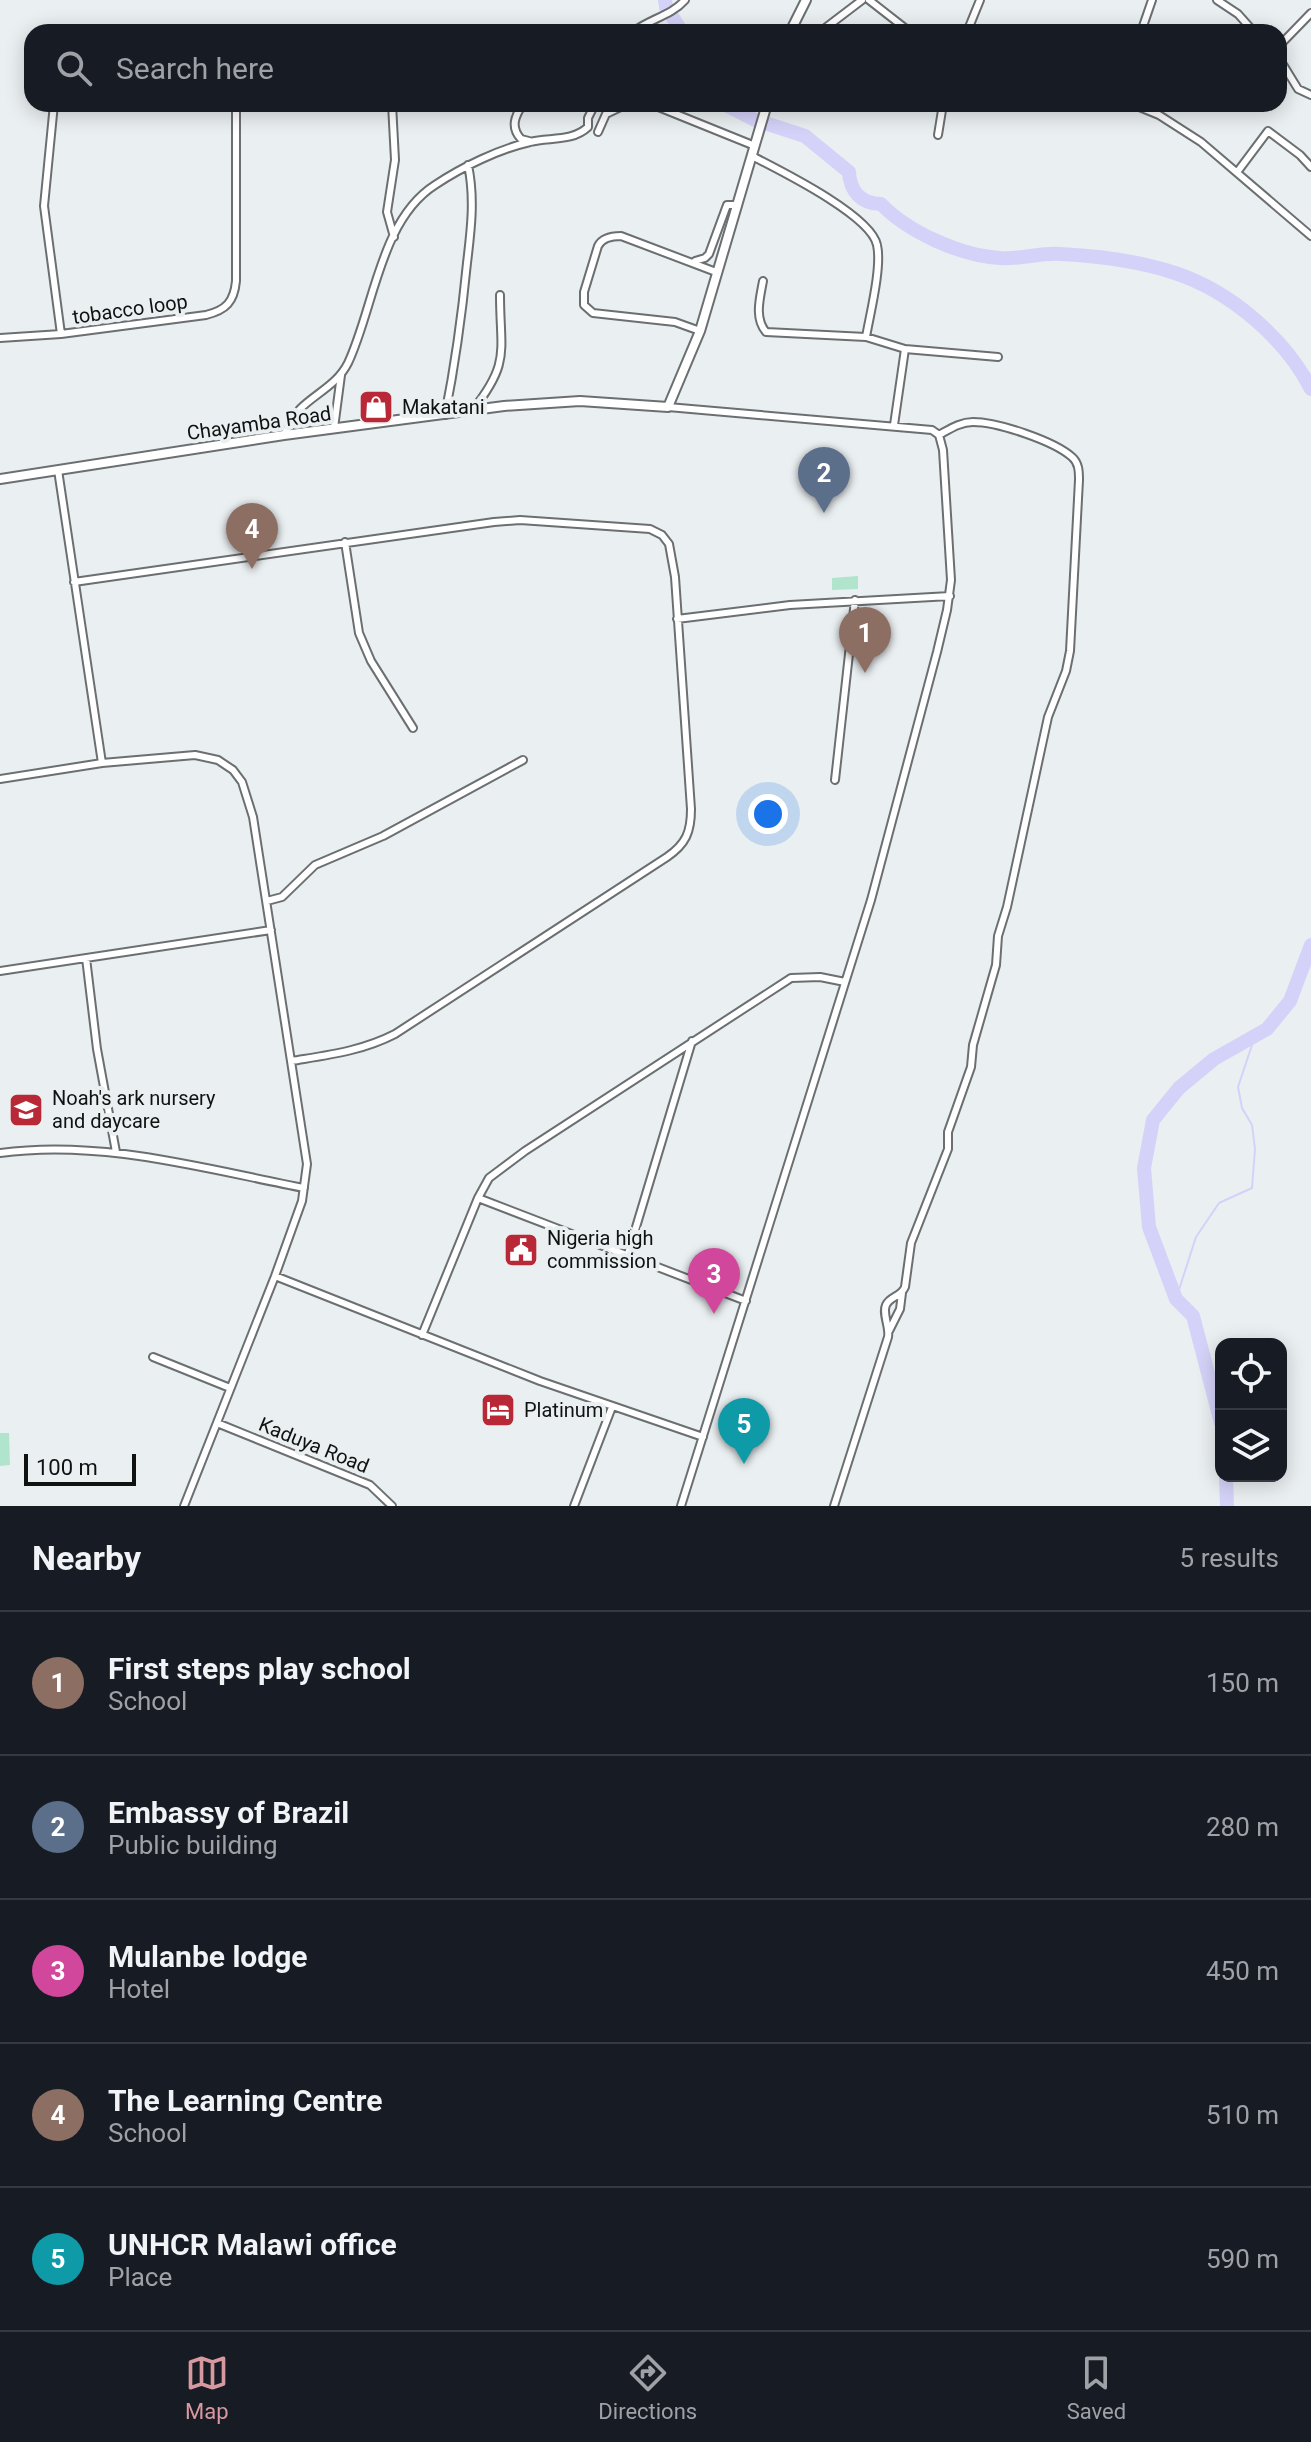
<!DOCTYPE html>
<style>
:root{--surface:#171b24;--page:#20242c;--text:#f1f3f6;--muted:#9ea1a6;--line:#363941;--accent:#d898a0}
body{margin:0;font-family:Roboto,sans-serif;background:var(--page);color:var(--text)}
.controls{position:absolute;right:24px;bottom:24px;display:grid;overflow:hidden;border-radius:16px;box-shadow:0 4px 20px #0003}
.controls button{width:72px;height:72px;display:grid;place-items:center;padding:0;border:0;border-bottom:2px solid var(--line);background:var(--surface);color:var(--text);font:40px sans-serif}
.scale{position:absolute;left:24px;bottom:20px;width:112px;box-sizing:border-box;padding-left:8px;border:4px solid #101212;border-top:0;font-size:22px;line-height:28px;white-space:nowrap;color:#101212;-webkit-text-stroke:6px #eaeff1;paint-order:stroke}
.you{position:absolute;left:768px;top:814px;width:28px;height:28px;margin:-20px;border:6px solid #fff;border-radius:50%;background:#1a73e8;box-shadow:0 0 0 12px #1a73e833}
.badge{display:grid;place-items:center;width:52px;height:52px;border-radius:50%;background:var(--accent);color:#fff;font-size:26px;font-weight:700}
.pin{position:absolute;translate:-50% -66px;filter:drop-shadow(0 2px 4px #0008)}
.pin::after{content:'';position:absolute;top:42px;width:28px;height:24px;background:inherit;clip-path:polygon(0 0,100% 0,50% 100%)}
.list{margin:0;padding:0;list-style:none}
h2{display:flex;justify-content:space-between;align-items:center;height:104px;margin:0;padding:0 32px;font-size:34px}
h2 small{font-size:26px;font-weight:400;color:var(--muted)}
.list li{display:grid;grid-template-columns:52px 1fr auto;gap:24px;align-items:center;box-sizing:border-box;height:144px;padding:0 32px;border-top:2px solid var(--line)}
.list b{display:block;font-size:30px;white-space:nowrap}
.list p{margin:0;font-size:26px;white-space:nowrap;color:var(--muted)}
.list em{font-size:26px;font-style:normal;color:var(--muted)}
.icon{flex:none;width:44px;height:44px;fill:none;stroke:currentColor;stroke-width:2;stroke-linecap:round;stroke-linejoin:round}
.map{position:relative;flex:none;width:1311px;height:1506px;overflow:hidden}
.search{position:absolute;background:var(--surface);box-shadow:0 4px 20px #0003;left:24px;right:24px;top:24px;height:88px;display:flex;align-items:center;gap:20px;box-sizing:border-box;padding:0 28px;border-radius:24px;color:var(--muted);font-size:30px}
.sheet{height:824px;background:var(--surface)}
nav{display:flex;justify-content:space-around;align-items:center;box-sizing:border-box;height:112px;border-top:2px solid var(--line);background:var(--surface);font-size:22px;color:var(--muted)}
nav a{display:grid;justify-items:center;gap:4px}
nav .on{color:var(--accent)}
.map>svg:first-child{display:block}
</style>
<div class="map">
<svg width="1311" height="1506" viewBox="0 0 1311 1506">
<rect width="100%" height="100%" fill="#eaeff1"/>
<path fill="#b1e4cd" d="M858 576V589L832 590V578Z
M0 1433H9L10 1465 0 1466Z"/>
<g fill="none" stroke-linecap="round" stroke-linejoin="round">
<path stroke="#d5d2f9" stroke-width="2" d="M1176 1299 1196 1237 1219 1203 1252 1188 1255 1149 1252 1125 1242 1108 1238 1087 1255 1036"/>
<path stroke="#d5d2f9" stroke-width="14" d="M665 0 666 7 682 32
M724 104 755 120
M768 124 805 136 849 172C850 191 861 204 881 204 908 232 961 256 1000 258 1020 260 1041 252 1061 254 1099 256 1139 261 1175 273 1230 291 1285 338 1311 389
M1221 1423 1193 1316 1176 1299 1149 1227 1144 1168 1153 1120 1179 1088 1214 1059 1267 1029 1290 1001 1311 945
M1226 1476 1227 1506"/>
<g stroke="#6b6f71" stroke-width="10">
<path id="street" d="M869 0 910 32
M1217 0 1238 14 1254 32
M633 32C649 19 671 16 685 0
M820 32 862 0
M967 32 980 0
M1141 32 1152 0
M1279 46 1311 13
M1279 58 1298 89 1311 95
M54 104 44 206 61 334 206 315C226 310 234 302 236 281V104
M392 104 395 160 387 212 394 237
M523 104C515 116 510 127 521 139L529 141
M651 104 755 146
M926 104 943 106
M1061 104H1102
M1132 104 1159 115 1201 142 1311 236
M598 132 606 114 627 104
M938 135 943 104
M752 156C779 170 871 215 877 245 882 267 870 314 866 337
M1238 171 1268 131 1300 155 1311 167
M695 261 705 258 709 254 727 205H738
M763 281C760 298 754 318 766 332L866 337 905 349 998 357
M700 331 675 322 593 313 584 305V292L598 246C602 238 612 236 621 236L716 272
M0 338 61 334
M668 407 932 430 939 435 943 450 951 580 947 610 937 652 871 900 681 1506
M472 411C511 362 500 352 500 295
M445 415C455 365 462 314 467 263 471 230 475 198 468 165
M894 425 905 349
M334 428 341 375
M284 435C289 426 293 416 300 409 316 393 337 385 348 363 374 308 380 220 435 185 462 167 499 149 530 142 549 137 572 142 588 127V118L595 104
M58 470 102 763
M345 542 359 633 371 661 413 728
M74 582 494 522 520 520 650 529 662 535 669 544 675 577 691 809C691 832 686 844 667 857L395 1034C362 1051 328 1055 292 1061
M677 619 790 605 950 596
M0 779 102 763 195 755 218 760 233 770 242 782 253 817 307 1164 302 1201 275 1276 184 1506
M835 780 855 600
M267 901 282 897 315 865 383 836 523 760
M86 958 97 1049 116 1152
M0 971 271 930
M0 1153C102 1139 205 1169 304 1188
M478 1198 746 1301
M627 1257 692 1041
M275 1276 540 1381 703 1437
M889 1331 900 1309 902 1293
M422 1335 478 1198 489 1178 525 1151 791 978 820 977 845 982
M153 1357 230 1388
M217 1423 370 1485 392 1506
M574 1506 612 1407
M834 1506 888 1337C890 1327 882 1314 886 1305 890 1296 901 1297 905 1287L911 1243 948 1149V1132L971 1067 973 1045 996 965 998 936 1007 907 1048 717 1066 671 1070 651 1079 480C1079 472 1079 463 1072 457 1054 441 998 422 973 422 960 422 950 429 939 435"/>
</g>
<g stroke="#6b6f71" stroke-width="12">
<path id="secondary" d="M790 32 806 0
M0 479 284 435 504 406 580 401 668 407 700 331 767 104"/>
</g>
<use href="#street" stroke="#fff" stroke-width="6"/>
<use href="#secondary" stroke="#fff" stroke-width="8"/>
</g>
<defs>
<g id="shop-square" transform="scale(1.8)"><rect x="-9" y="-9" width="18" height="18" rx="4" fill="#b92836" stroke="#eaeff1"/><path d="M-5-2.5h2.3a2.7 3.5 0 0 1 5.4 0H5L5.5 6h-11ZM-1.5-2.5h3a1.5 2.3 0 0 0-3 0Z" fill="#fff"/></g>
<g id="school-square" transform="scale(1.8)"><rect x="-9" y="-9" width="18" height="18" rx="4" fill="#b92836" stroke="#eaeff1"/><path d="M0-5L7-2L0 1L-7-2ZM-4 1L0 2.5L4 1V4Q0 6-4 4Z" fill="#fff"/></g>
<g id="civic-square" transform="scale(1.8)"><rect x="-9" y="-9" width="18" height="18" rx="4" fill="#b92836" stroke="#eaeff1"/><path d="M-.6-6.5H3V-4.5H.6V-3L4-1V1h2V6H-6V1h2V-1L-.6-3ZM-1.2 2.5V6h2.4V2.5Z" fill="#fff"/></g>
<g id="hotel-square" transform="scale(1.8)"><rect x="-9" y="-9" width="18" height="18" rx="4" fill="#b92836" stroke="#eaeff1"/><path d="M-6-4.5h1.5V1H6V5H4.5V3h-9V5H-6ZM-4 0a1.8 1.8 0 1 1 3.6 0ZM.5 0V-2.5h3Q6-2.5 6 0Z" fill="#fff"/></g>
</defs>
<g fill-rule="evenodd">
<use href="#shop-square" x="376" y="407"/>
<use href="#school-square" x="26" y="1110"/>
<use href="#civic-square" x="521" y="1250"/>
<use href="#hotel-square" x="498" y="1410"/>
</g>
<g text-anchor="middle" stroke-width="8" stroke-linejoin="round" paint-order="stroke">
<g font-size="20" fill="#101212" stroke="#eaeff1">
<text transform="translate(130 309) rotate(-8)" y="7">tobacco loop</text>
<text transform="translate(259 423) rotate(-8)" y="7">Chayamba Road</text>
<text transform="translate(314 1445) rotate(22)" y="7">Kaduya Road</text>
</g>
<g font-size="20" fill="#101212" stroke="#eaeff1" text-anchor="start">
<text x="402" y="414">Makatani</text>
<text x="52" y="1105">Noah's ark nursery<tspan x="52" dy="23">and daycare</tspan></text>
<text x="547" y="1245">Nigeria high<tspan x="547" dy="23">commission</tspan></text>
<text x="524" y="1417">Platinum</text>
</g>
</g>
</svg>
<div class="controls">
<button><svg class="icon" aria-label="locate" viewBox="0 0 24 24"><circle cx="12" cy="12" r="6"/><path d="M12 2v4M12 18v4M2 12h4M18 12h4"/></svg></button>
<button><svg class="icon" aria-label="layers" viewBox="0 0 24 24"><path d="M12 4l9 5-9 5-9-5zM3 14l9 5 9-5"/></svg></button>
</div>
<div class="scale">100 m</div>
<div class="you"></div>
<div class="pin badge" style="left:865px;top:673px;background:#8d6e63">1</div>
<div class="pin badge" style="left:824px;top:513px;background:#5c6f8a">2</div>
<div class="pin badge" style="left:714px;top:1314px;background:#d1479c">3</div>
<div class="pin badge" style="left:252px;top:569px;background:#8d6e63">4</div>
<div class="pin badge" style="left:744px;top:1464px;background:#0f9aa8">5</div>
<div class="search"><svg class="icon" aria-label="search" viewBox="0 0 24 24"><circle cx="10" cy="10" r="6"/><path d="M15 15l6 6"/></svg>Search here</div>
</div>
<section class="sheet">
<h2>Nearby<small>5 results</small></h2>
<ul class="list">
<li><span class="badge" style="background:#8d6e63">1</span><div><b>First steps play school</b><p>School</p></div><em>150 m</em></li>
<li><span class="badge" style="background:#5c6f8a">2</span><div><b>Embassy of Brazil</b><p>Public building</p></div><em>280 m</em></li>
<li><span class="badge" style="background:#d1479c">3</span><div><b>Mulanbe lodge</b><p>Hotel</p></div><em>450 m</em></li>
<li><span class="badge" style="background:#8d6e63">4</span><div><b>The Learning Centre</b><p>School</p></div><em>510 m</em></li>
<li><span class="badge" style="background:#0f9aa8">5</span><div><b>UNHCR Malawi office</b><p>Place</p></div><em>590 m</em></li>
</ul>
</section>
<nav>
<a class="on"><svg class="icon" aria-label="map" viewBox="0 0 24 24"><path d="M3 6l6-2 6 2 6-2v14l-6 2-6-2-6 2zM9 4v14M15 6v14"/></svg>Map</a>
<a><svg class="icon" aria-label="directions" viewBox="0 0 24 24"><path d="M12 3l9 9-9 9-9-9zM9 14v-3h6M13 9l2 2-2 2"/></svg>Directions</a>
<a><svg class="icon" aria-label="saved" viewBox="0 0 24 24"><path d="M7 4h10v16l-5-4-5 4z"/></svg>Saved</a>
</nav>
